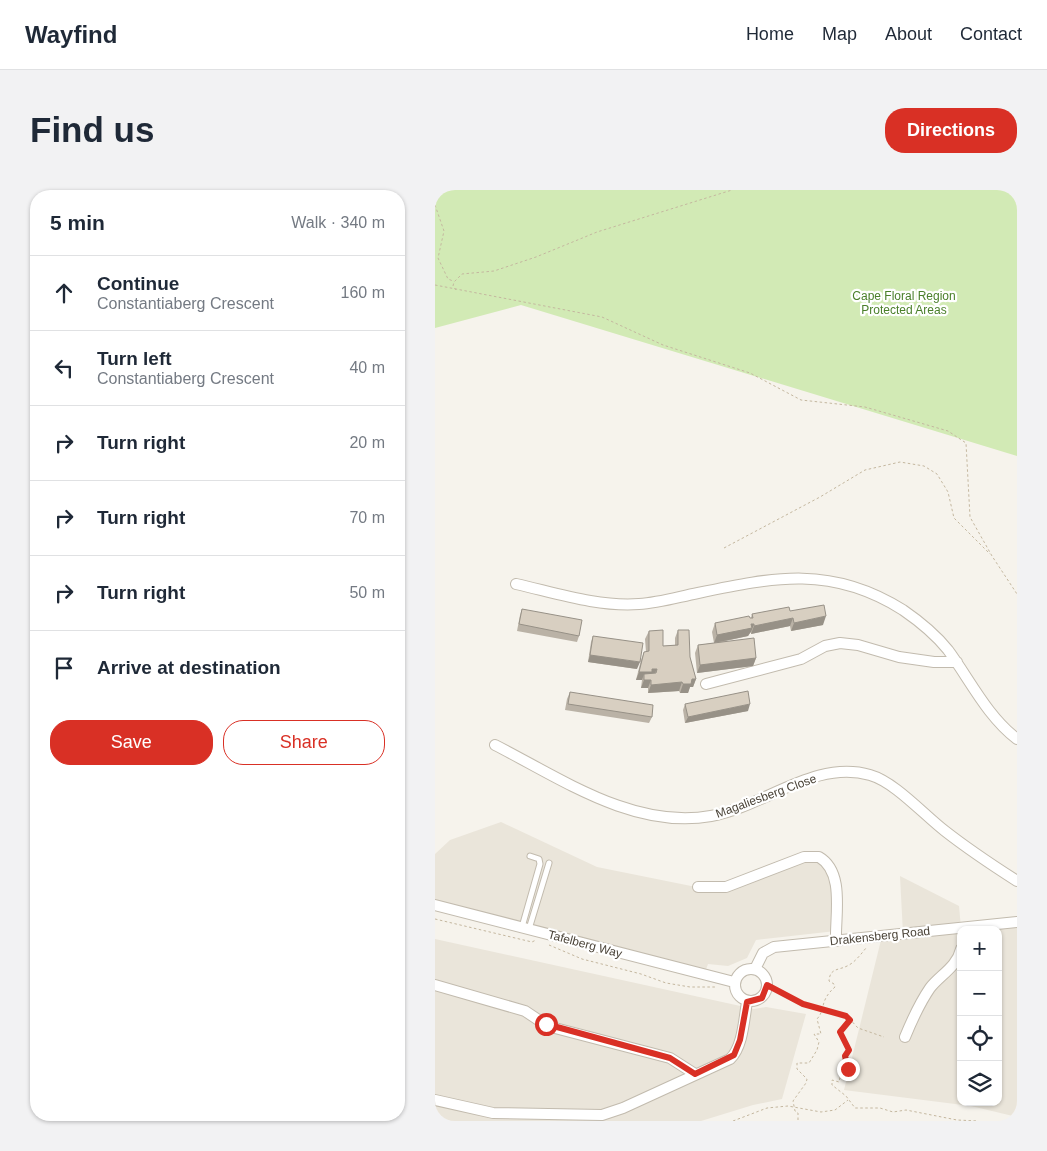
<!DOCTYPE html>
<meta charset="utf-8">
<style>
:root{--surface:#fff;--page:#f2f2f3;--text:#1f2937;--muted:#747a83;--line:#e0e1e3;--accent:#d93025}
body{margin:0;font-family:Helvetica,sans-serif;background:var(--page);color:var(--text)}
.controls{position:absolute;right:15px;bottom:15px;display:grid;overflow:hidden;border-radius:10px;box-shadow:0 1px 4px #0004}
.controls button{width:45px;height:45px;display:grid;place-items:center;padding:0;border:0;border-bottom:1px solid var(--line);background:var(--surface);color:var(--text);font:25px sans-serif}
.stop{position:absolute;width:15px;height:15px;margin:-11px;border:4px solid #d93025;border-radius:50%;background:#fff}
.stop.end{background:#d93025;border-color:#fff;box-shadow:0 1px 5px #0008}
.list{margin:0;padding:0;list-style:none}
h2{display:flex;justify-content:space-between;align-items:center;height:65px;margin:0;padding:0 20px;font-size:21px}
h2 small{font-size:16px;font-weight:400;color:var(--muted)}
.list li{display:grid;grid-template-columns:32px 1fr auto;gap:15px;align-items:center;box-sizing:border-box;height:75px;padding:0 20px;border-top:1px solid var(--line)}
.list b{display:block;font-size:19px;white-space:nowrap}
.list p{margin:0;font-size:16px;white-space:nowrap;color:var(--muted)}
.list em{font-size:16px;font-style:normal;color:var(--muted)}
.actions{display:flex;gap:10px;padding:15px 20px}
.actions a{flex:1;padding:11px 0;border:1px solid var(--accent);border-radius:20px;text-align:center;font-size:18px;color:var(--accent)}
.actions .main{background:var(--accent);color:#fff}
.icon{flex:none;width:28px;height:28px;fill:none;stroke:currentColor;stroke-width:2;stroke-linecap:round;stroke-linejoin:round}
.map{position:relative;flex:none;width:582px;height:931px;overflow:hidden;border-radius:20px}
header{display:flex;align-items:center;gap:30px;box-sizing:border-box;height:70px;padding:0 25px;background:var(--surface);border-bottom:1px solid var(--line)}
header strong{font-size:24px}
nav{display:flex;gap:28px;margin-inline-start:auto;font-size:18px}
.intro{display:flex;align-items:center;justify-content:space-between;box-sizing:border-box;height:120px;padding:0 30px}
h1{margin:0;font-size:35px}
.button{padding:12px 22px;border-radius:20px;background:var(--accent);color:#fff;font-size:18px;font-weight:700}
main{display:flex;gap:30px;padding:0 30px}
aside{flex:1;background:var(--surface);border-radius:20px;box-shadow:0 1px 4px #0004}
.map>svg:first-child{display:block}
</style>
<header>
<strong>Wayfind</strong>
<nav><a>Home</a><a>Map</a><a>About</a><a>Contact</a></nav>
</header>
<div class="intro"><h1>Find us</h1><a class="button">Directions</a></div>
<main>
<aside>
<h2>5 min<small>Walk · 340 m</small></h2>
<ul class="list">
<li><svg class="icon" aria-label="ahead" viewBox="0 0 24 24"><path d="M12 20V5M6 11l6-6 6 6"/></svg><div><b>Continue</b><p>Constantiaberg Crescent</p></div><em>160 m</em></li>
<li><svg class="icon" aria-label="left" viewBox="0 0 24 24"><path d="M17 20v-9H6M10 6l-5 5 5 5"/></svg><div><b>Turn left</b><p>Constantiaberg Crescent</p></div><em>40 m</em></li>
<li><svg class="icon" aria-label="right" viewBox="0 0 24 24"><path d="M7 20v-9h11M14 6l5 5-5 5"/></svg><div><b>Turn right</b></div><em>20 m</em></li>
<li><svg class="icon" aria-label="right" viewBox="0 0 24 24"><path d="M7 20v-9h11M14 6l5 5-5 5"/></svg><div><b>Turn right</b></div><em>70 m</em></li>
<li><svg class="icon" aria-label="right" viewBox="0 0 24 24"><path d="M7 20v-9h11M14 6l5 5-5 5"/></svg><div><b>Turn right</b></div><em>50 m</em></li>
<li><svg class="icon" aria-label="arrive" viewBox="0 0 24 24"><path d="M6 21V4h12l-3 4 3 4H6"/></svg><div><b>Arrive at destination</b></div></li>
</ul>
<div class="actions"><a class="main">Save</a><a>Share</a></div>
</aside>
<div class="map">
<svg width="582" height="931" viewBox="0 0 582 931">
<rect width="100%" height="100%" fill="#f6f3ec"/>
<path fill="#eae5da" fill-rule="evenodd" d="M66 632 162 677 271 699 377 666 397 682 401 741 321 750 312 768 293 776 273 774 269 785 0 715V664L15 650Z
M465 686 524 716 526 738 582 732V927L536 916 409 900 447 746 468 744ZM526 740H563V912H526Z
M0 749 319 819 331 817 371 824 347 909 318 915 266 931H0Z"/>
<path fill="#d2eab5" d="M0 0H582V266L86 115 0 138Z"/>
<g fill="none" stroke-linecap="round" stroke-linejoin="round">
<g stroke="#c2bbae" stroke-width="7">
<path id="lane" d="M87 737 105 674 104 669 95 666
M94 739 114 673"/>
</g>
<g stroke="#c2bbae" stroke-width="12">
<path id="street" d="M81 394C121 403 163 417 204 414 224 413 243 407 263 403 339 387 397 375 468 420 484 431 501 445 513 460 535 490 552 526 582 549
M271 494 366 469 390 456 405 453 423 455 464 467 499 472H522
M60 555C125 588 199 640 276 626 329 617 379 569 435 585 460 592 489 625 510 641 533 659 557 675 582 691
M263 697H291L369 667H384C410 682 400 725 401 751
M0 715 299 792
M300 795a16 16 0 1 1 32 0a16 16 0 1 1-32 0Z
M320 779 328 763 339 757 582 732
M0 795 90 821 111 835 120 838 235 868 260 884
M470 847C477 830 484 814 495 798 505 785 522 777 526 759
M0 910 58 923 167 925 188 918 295 869C308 857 309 829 312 812"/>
</g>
<path stroke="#c4b79f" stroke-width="1" stroke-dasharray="2.5 2.5" stroke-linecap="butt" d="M0 15 9 41 3 68 13 89 18 91
M0 95 167 127 228 155 315 183 366 210 430 217 513 241 531 253 535 327 557 366 582 404
M21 100 18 96 19 92 27 84 59 81 101 67 162 42 297 0
M289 358 385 307 430 280 465 272 489 276 502 284 513 302 519 328 555 364
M0 729 97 752 101 750
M114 755 147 769 206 784 231 793 255 797H280
M332 795 367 814 411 825 423 838 449 847
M415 830 405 842 415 860 410 866 413 879 406 883 404 892 397 890V895L411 906 420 918H445L458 922 471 920 522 930 543 931
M363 930V923L360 921 358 911 371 893 372 889 362 879V873H374L382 860 384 852 379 844H386L382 829C391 819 384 811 400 797L399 794 394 791C395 777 404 781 414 775 420 772 427 763 431 758
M298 931 332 918 353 916 386 922 400 920 413 910"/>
<use href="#lane" stroke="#fff" stroke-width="5"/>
<use href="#street" stroke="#fff" stroke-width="10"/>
</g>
<path fill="#bab2a6" d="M87 419 144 446 142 452 82 441 85 425Z
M355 421 388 435 356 441 355 436 316 444V442L315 443 313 446 291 451 321 468 318 476 262 483 260 463 263 455 279 453 277 442 280 433 316 428 317 424Z
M243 440 255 467 261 489 258 497H255L253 503H245L244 501 213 503V498H206L207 490H201L206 470 209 462H211L210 449 214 441 228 456 240 455V448Z
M158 446 202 479 153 472 156 452Z
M135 502 217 527 214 533 130 520 132 509Z
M250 514 313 521 250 533 248 520Z"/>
<path fill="#979187" d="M391 426 388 435 356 441 359 433Z
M358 428 355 436 316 444 319 436Z
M316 434H319L316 442 315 443 313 446 279 453 282 445Z
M155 465 205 472 202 479 153 472Z
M321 468 318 476 262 483 265 475Z
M217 479H222L218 487 216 490 213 498H206L209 490V484L207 490H201L204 482Z
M257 489H261L258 497H255L253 503H245L248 494Z
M247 492 244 501 213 503 216 495Z
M315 514 313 521 250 533 253 527Z"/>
<path fill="#d8cfc1" stroke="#979187" d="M389 415 391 426 359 433 358 428 319 436V434H316L317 438 282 445 280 433 314 426 315 428H318L317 424 354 417 355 421Z
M87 419 147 430 144 446 84 434Z
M228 440V456L243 455V440H254L255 467 261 489H257L256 494H248L247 492 216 495V490H209V484L221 483 222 479H217V482H204L209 462 214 461V441Z
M158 446 208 453 205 472 155 465Z
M319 448 321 468 265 475 263 455Z
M313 501 315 514 253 527 250 514Z
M135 502 218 515 217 527 133 514Z"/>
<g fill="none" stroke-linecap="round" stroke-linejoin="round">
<path stroke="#d93025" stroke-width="6" d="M111 834 235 868 260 884 299 865 305 850 312 812 327 808 332 795 368 814 411 826 415 830 405 842 414 860 410 866 413 879"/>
</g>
<g text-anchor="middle" stroke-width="4.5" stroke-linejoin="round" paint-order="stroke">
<g font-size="12" fill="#4a7f2a" stroke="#fff">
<text x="469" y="110">Cape Floral Region<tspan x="469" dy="14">Protected Areas</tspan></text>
</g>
<g font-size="12" fill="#4b4439" stroke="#fff">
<text transform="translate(331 606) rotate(-20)" y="4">Magaliesberg Close</text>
<text transform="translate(445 746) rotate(-6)" y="4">Drakensberg Road</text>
<text transform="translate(150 754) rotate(15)" y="4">Tafelberg Way</text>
</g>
</g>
</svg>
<div class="controls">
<button>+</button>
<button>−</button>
<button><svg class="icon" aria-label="locate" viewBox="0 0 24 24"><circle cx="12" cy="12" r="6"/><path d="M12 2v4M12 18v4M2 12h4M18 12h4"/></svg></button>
<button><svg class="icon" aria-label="layers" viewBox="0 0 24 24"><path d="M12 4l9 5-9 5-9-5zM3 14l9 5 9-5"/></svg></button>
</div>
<div class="stop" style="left:111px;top:834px"></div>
<div class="stop end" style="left:413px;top:879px"></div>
</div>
</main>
